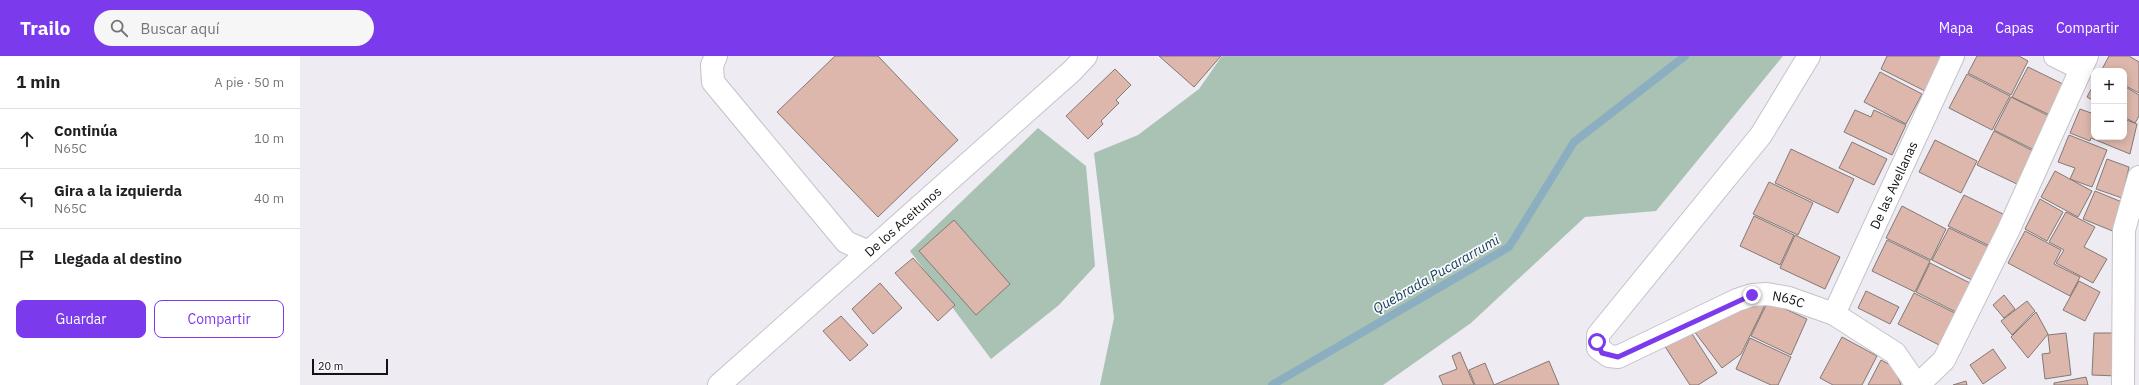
<!DOCTYPE html>
<html lang="es">
<meta charset="utf-8">
<style>
:root{--surface:#fff;--page:#f6f6f6;--text:#202124;--muted:#757577;--line:#e0e0e0;--accent:#7c3aed}
body{margin:0;font-family:"IBM Plex Sans",sans-serif;background:var(--page);color:var(--text)}
.controls{position:absolute;right:12px;top:12px;display:grid;overflow:hidden;border-radius:8px;box-shadow:0 2px 10px #0003}
.controls button{width:36px;height:36px;display:grid;place-items:center;padding:0;border:0;border-bottom:1px solid var(--line);background:var(--surface);color:var(--text);font:20px sans-serif}
.scale{position:absolute;left:12px;bottom:10px;width:76px;box-sizing:border-box;padding-left:4px;border:2px solid #131215;border-top:0;font-size:11px;line-height:14px;white-space:nowrap;color:#131215;-webkit-text-stroke:3px #faf9fe;paint-order:stroke}
.stop{position:absolute;width:12px;height:12px;margin:-9px;border:3px solid #7c3aed;border-radius:50%;background:#fff}
.stop.end{background:#7c3aed;border-color:#fff;box-shadow:0 1px 4px #0008}
.list{margin:0;padding:0;list-style:none}
h2{display:flex;justify-content:space-between;align-items:center;height:52px;margin:0;padding:0 16px;font-size:17px}
h2 small{font-size:13px;font-weight:400;color:var(--muted)}
.list li{display:grid;grid-template-columns:26px 1fr auto;gap:12px;align-items:center;box-sizing:border-box;height:60px;padding:0 16px;border-top:1px solid var(--line)}
.list b{display:block;font-size:15px;white-space:nowrap}
.list p{margin:0;font-size:13px;white-space:nowrap;color:var(--muted)}
.list em{font-size:13px;font-style:normal;color:var(--muted)}
.actions{display:flex;gap:8px;padding:12px 16px}
.actions a{flex:1;padding:9px 0;border:1px solid var(--accent);border-radius:8px;text-align:center;font-size:14px;color:var(--accent)}
.actions .main{background:var(--accent);color:#fff}
.icon{flex:none;width:22px;height:22px;fill:none;stroke:currentColor;stroke-width:2;stroke-linecap:round;stroke-linejoin:round}
.map{position:relative;flex:none;width:1839px;height:329px;overflow:hidden}
header{display:flex;align-items:center;gap:24px;box-sizing:border-box;height:56px;padding:0 20px;background:var(--accent);color:#fff}
header strong{font-size:19px}
nav{display:flex;gap:22px;margin-inline-start:auto;font-size:14px}
.search{width:280px;height:36px;background:var(--page);display:flex;align-items:center;gap:10px;box-sizing:border-box;padding:0 14px;border-radius:22px;color:var(--muted);font-size:15px}
main{display:flex}
aside{flex:1;background:var(--surface)}
.map>svg:first-child{display:block}
</style>
<header>
<strong>Trailo</strong>
<div class="search"><svg class="icon" aria-label="search" viewBox="0 0 24 24"><circle cx="10" cy="10" r="6"/><path d="M15 15l6 6"/></svg>Buscar aquí</div>
<nav><a>Mapa</a><a>Capas</a><a>Compartir</a></nav>
</header>
<main>
<aside>
<h2>1 min<small>A pie · 50 m</small></h2>
<ul class="list">
<li><svg class="icon" aria-label="ahead" viewBox="0 0 24 24"><path d="M12 20V5M6 11l6-6 6 6"/></svg><div><b>Continúa</b><p>N65C</p></div><em>10 m</em></li>
<li><svg class="icon" aria-label="left" viewBox="0 0 24 24"><path d="M17 20v-9H6M10 6l-5 5 5 5"/></svg><div><b>Gira a la izquierda</b><p>N65C</p></div><em>40 m</em></li>
<li><svg class="icon" aria-label="arrive" viewBox="0 0 24 24"><path d="M6 21V4h12l-3 4 3 4H6"/></svg><div><b>Llegada al destino</b></div></li>
</ul>
<div class="actions"><a class="main">Guardar</a><a>Compartir</a></div>
</aside>
<div class="map">
<svg width="1839" height="329" viewBox="0 0 1839 329">
<rect width="100%" height="100%" fill="#eeebf3"/>
<path fill="#a9c2b3" d="M922 0H1483L1356 155 1285 161 1171 267 1083 329H800L814 262 794 97 838 79 899 33Z
M738 72 786 110 795 210 759 249 691 303 610 195Z"/>
<g fill="none" stroke-linecap="round" stroke-linejoin="round">
<path stroke="#8caec1" stroke-width="8" d="M972 329 1209 191 1274 86 1385 0"/>
</g>
<path fill="#ddb7ab" stroke="#827976" d="M535 0H578L658 84 578 161 477 56Z
M859 0H921L894 31Z
M1587 0H1639L1642 1 1625 35 1581 13Z
M1677 0H1719L1728 5 1711 39 1668 17Z
M1809 0H1829L1839 6V37L1824 29V15H1801Z
M1728 11 1767 30 1752 60 1712 41Z
M815 13 831 29 816 44 819 47 801 65 803 68 788 83 766 60Z
M1580 16 1622 38 1606 68 1564 46Z
M1667 18 1710 40 1692 74 1649 52Z
M1794 28V45L1787 41Z
M1824 30 1839 39V60L1835 67 1824 61Z
M1711 41 1753 62 1736 95 1694 74Z
M1780 53 1794 58V81H1824V63L1837 68 1830 98 1791 82 1790 85 1770 77Z
M1555 54 1571 61 1574 54 1606 69 1592 99 1544 76Z
M1694 75 1735 96 1719 129 1677 109Z
M1769 79 1807 94 1792 131 1770 123 1775 112 1758 106Z
M1635 84 1677 105 1661 137 1619 116Z
M1552 86 1587 103 1574 129 1539 112Z
M1491 93 1554 123 1538 157 1475 127Z
M1807 103 1829 111 1822 142 1796 133Z
M1755 115 1792 135 1778 161 1741 141Z
M1469 126 1513 147 1498 179 1453 158Z
M1795 135 1822 146 1820 178 1783 163Z
M1664 139 1705 159 1690 190 1648 170Z
M1740 143 1763 156 1747 185 1725 173Z
M1602 150 1646 173 1631 204 1586 182Z
M1766 156 1795 171 1784 191 1807 203 1793 227 1756 207 1764 194 1749 186Z
M1454 160 1494 179 1480 209 1440 190Z
M654 164 710 228 676 259 619 195Z
M1649 172 1689 191 1672 224 1632 204Z
M1725 175 1761 194 1754 208 1780 221 1770 240 1708 207Z
M1495 179 1540 201 1525 233 1480 212Z
M1587 184 1630 205 1615 236 1572 215Z
M613 202 655 249 638 265 595 217Z
M1630 207 1672 228 1658 257 1616 236Z
M1779 225 1800 236 1785 265 1763 254Z
M580 227 602 252 573 278 552 253Z
M1566 235 1599 251 1590 268 1558 252Z
M1614 237 1657 258 1641 290 1598 268Z
M1704 239 1715 253 1704 262 1693 249Z
M1463 244 1466 247 1441 298 1422 312 1394 275Z
M1468 245 1507 263 1491 299 1451 280Z
M1727 245 1735 255 1712 279 1701 265Z
M1736 256 1748 278 1728 302 1711 281Z
M541 260 568 289 550 305 523 275Z
M1389 273 1417 317 1398 329H1390L1364 289Z
M1766 277 1771 319 1745 323 1742 298 1750 297 1748 279Z
M1794 277H1819L1817 320 1792 319Z
M1542 281 1577 300 1562 329H1533L1520 322Z
M1450 282 1491 301 1478 329H1471L1436 313Z
M1693 293 1706 312 1683 328 1670 309Z
M1160 296 1174 329H1143L1139 320 1157 313 1152 300Z
M1581 304 1594 311 1601 329H1568Z
M1249 305 1259 329H1194Z
M1185 307 1194 329H1175L1169 314Z
M1786 321 1788 329H1754V327Z
M1666 325 1667 329H1653Z"/>
<g fill="none" stroke-linecap="round" stroke-linejoin="round">
<g stroke="#c4c2ca" stroke-width="24">
<g id="minor">
<path d="M416 0 412 9 413 26 546 186 569 196"/>
<path id="s1" d="M1509 0 1461 79 1298 279V292L1309 300 1318 301 1437 244 1452 239 1467 238 1489 242 1534 258 1595 297 1617 329"/>
<path d="M1755 0 1781 13"/>
<path id="s2" d="M1534 258 1653 0"/>
<path id="s3" d="M419 329 772 15 786 0"/>
<path d="M1618 329 1644 304 1708 175 1787 0"/>
<path d="M1823 329 1824 174 1839 121"/>
</g>
</g>
<use href="#minor" stroke="#fff" stroke-width="22"/>
</g>
<g fill="none" stroke-linecap="round" stroke-linejoin="round">
<path stroke="#7c3aed" stroke-width="5" d="M1297 286 1302 297 1318 301 1452 239"/>
</g>
<g text-anchor="middle" stroke-width="3.5" stroke-linejoin="round" paint-order="stroke">
<g font-size="13" fill="#131215" stroke="#faf9fe">
<text dy="5" stroke="none"><textPath href="#s2" startOffset="142">De las Avellanas</textPath></text>
<text dy="5" stroke="none"><textPath href="#s3" startOffset="246">De los Aceitunos</textPath></text>
<text dy="5" stroke="none"><textPath href="#s1" startOffset="571">N65C</textPath></text>
</g>
<g font-size="14" font-style="italic" fill="#0f3c52" stroke="#faf9fe">
<text transform="translate(1136 218) rotate(-30)" y="5">Quebrada Pucararrumi</text>
</g>
</g>
</svg>
<div class="controls">
<button>+</button>
<button>−</button>
</div>
<div class="scale">20 m</div>
<div class="stop" style="left:1297px;top:286px"></div>
<div class="stop end" style="left:1452px;top:239px"></div>
</div>
</main>
